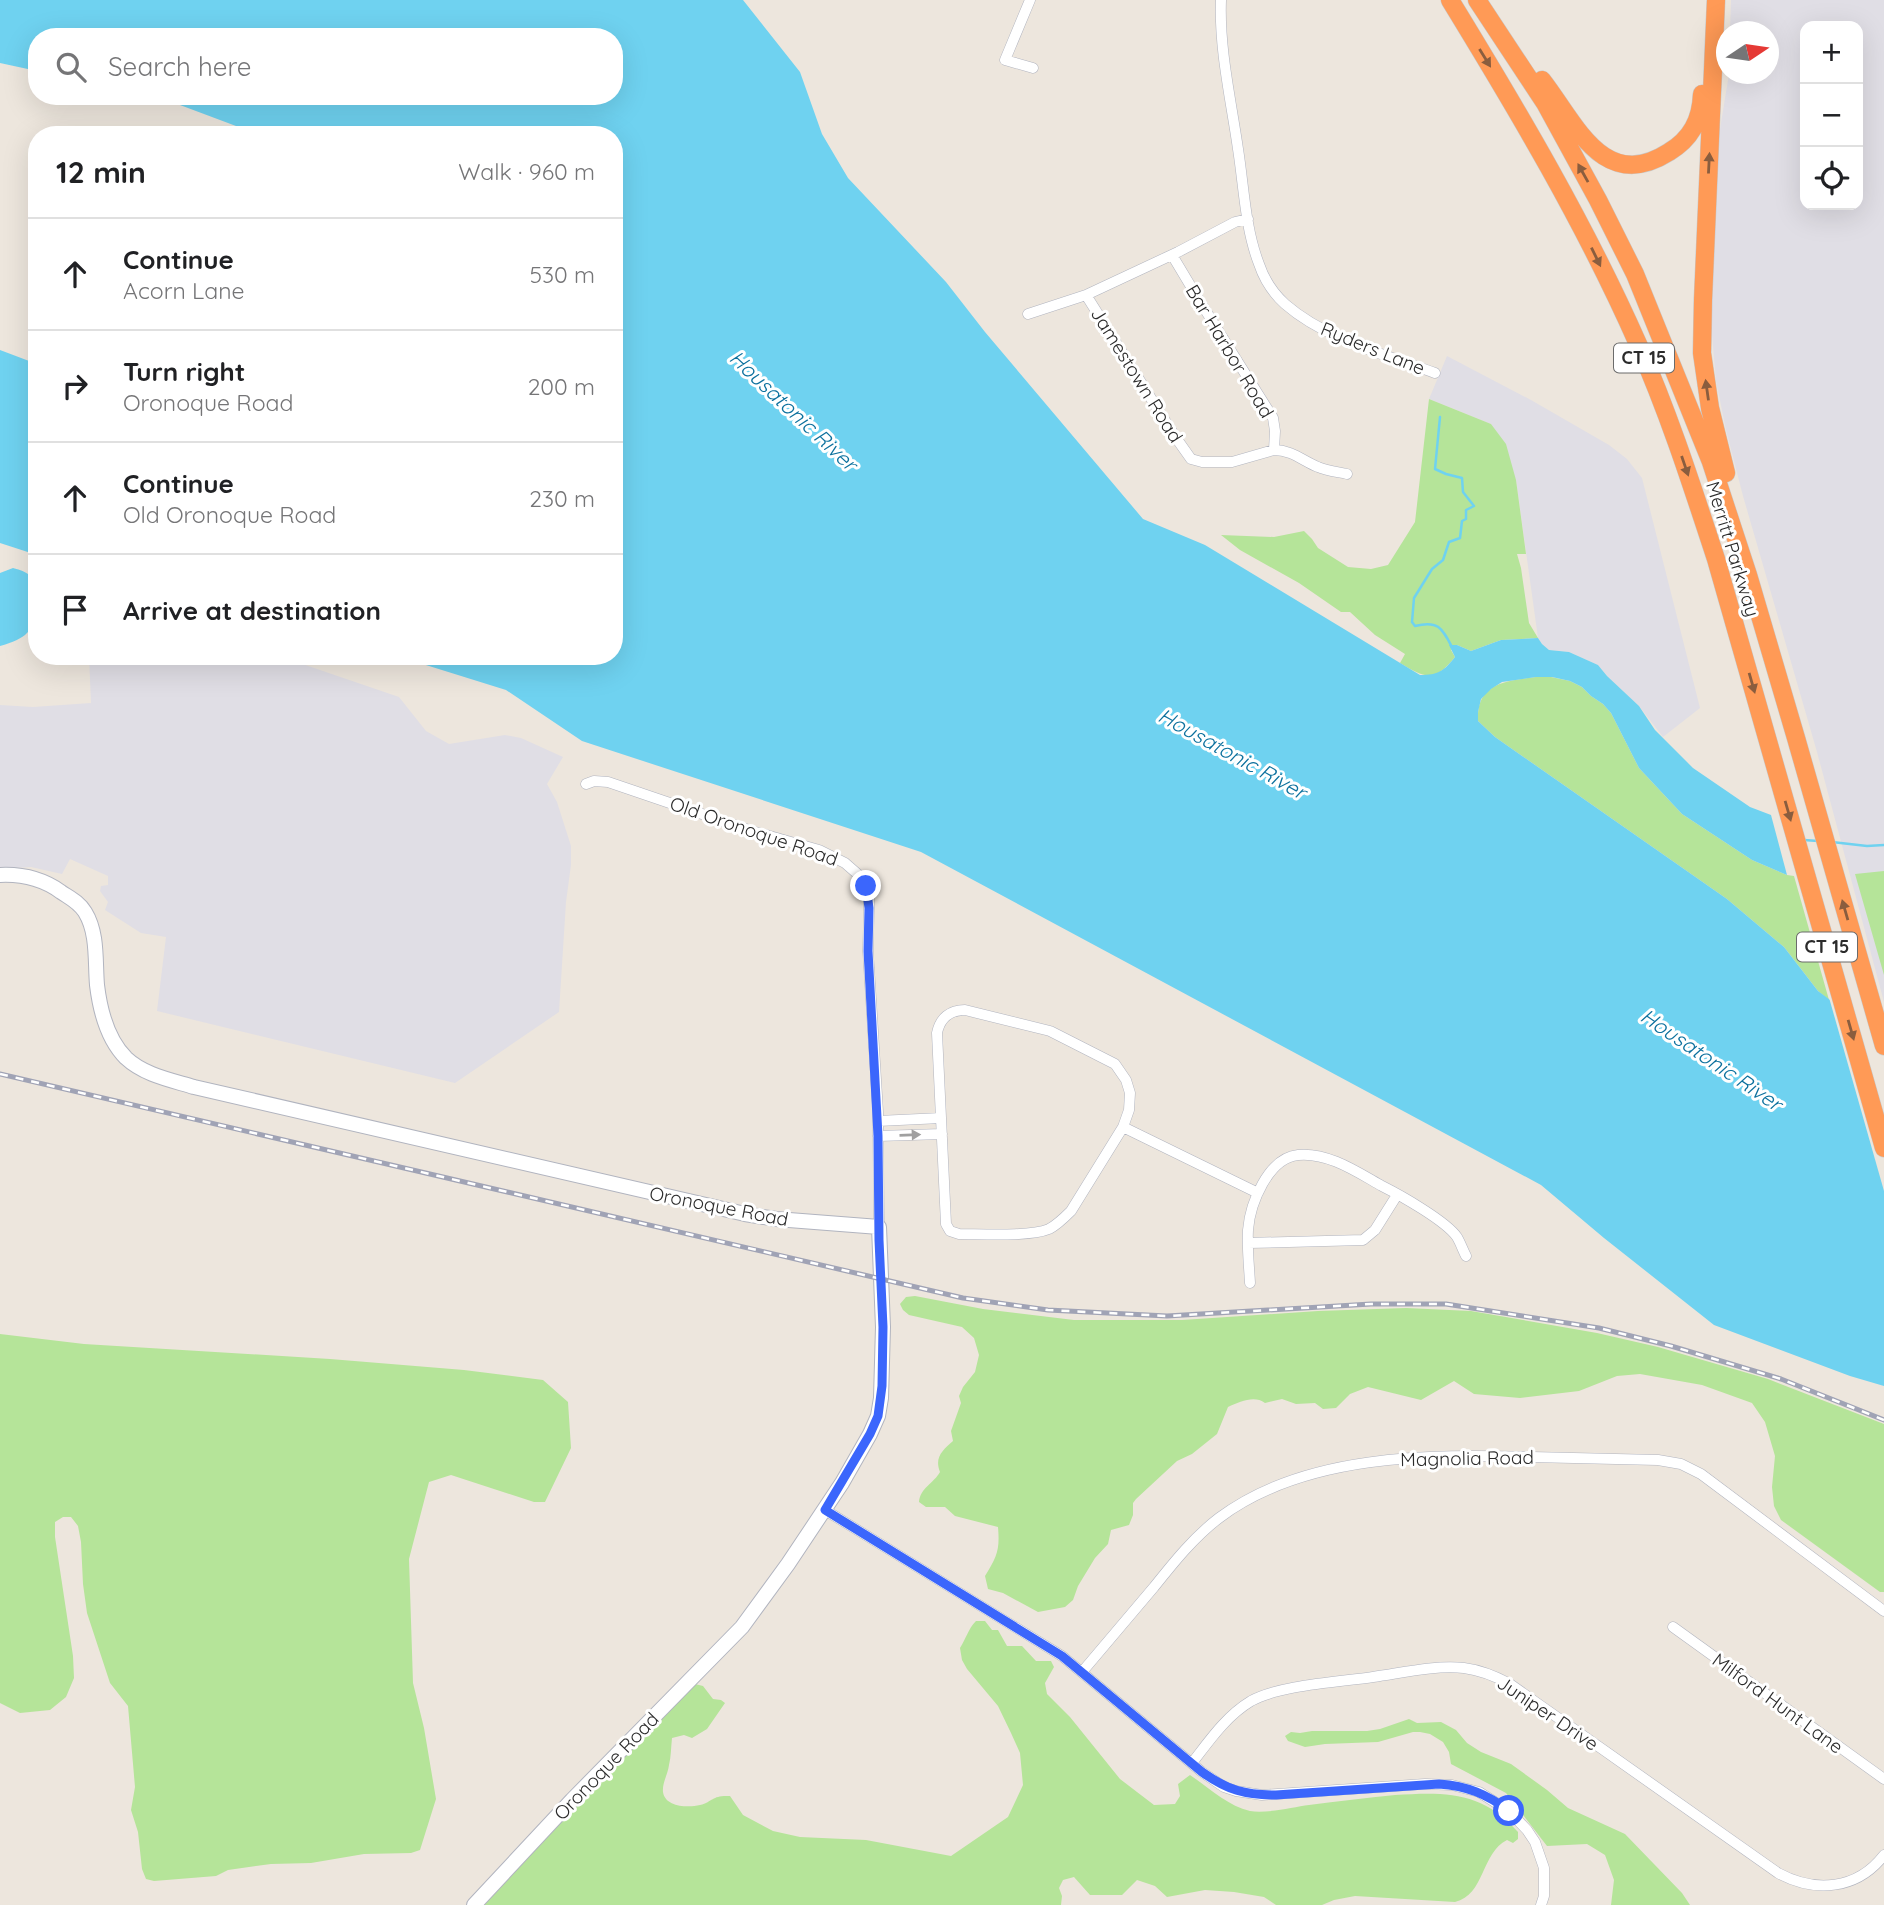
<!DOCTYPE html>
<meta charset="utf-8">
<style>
:root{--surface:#fff;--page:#f6f6f6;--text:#202124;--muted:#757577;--line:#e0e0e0}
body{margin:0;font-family:Quicksand,sans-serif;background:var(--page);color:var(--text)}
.controls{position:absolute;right:21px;top:21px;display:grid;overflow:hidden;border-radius:14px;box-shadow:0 7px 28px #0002}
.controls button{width:63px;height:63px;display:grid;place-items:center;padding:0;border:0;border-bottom:2px solid var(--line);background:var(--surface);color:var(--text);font:35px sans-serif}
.compass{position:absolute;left:1716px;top:21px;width:63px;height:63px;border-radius:50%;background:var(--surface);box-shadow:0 7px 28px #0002;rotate:77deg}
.stop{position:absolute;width:21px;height:21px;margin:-16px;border:5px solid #3b66fc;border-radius:50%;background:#fff}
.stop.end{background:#3b66fc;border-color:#fff;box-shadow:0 2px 7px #0008}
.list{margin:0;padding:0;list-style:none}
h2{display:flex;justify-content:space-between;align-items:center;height:91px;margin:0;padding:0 28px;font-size:30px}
h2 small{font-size:23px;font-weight:400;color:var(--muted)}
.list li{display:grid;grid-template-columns:46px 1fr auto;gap:21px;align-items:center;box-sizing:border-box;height:112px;padding:0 28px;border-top:2px solid var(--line)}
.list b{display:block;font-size:26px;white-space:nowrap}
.list p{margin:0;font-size:23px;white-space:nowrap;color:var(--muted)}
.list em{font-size:23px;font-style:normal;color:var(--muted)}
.icon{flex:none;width:38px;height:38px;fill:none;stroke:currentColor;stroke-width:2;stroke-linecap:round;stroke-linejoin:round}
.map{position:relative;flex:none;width:1884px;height:1905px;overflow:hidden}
.search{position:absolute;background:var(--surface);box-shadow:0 7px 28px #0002;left:28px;top:28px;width:595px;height:77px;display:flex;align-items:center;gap:18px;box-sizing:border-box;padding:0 24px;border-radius:28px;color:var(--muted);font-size:26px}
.panel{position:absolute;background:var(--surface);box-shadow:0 7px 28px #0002;left:28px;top:126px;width:595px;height:539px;border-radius:28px}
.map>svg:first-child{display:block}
</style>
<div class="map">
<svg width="1884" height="1905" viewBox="0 0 1884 1905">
<rect width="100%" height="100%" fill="#ede6dd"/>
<path fill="#e0dee5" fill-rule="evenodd" d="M1731 0H1884V1002L1817 752 1743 496 1726 430 1716 381 1711 323 1719 135 1729 74H1769V32L1730 31ZM1805 26H1858V205H1805Z
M1447 356 1531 400 1609 445 1627 459 1642 478 1700 708 1663 737 1639 706 1607 676 1598 665 1569 652 1549 650 1542 644 1538 638 1516 480 1491 424 1429 399Z
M89 656H279L399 697 426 731 449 744 505 735 521 738 563 757 547 784 557 802 571 846V865L566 902 559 1012 455 1083 157 1011 166 937 141 933 105 910 108 902 100 891 101 886 108 885V876L70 859 62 874 31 867 0 869V705L33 707 91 703Z"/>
<path fill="#b5e499" d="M1429 399 1491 424 1506 444 1516 480 1526 554H1517L1521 568 1529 623 1538 638 1501 640 1471 651 1457 645 1451 650 1455 657C1435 682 1426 679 1400 663L1405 654 1375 635 1350 612H1341L1299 583 1240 550 1221 535 1274 537 1304 531 1312 539 1318 548 1348 567 1371 569 1388 565 1415 522Z
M1536 677H1551L1570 681 1582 687 1591 696 1603 704 1611 713 1639 768 1682 814 1752 860 1787 875 1794 876 1829 1000 1818 991 1784 947 1727 899 1495 737 1478 721C1476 683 1506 681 1536 677Z
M1884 871V975L1855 874Z
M915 1296 983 1309 1074 1320H1182L1318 1311 1406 1308 1471 1311 1597 1333 1658 1347 1768 1379 1884 1424V1592H1880L1781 1520 1774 1506 1772 1487 1775 1456 1765 1422 1752 1403 1702 1385 1640 1374 1617 1376 1579 1391 1520 1398 1474 1394 1454 1381 1421 1400 1368 1387 1350 1394 1336 1408 1323 1409 1315 1403 1296 1404 1282 1399 1265 1403C1254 1395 1240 1402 1228 1407L1217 1434 1192 1454 1177 1461 1136 1499 1133 1503V1515L1129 1525 1111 1530 1108 1544 1095 1558 1078 1586 1073 1600 1065 1607 1038 1612 1003 1593 988 1589 985 1576C997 1557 1000 1550 998 1527L955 1516 945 1507H926L919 1502C920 1488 934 1483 940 1472 934 1457 943 1450 953 1441L951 1431 961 1403 959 1396 963 1387 975 1372 979 1355 974 1338 962 1327 909 1315 903 1310 900 1304 906 1297Z
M0 1334 84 1344 330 1359 464 1370 543 1380 568 1402 571 1448 545 1502H534L451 1475 429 1482 409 1559 413 1683 424 1728 436 1799 420 1850 411 1853 364 1854 311 1863 271 1864 228 1870 216 1876 154 1881 146 1879 142 1869 138 1832 131 1810 135 1787 128 1706 110 1683 87 1613 83 1584 81 1542 78 1526 71 1517H63L55 1522V1537L73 1656 74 1678 66 1697 50 1710 20 1713 0 1703Z
M976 1621H985L992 1630H998L1007 1646H1022L1036 1661H1051L1054 1667 1045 1683 1047 1694 1070 1717 1120 1779 1154 1805 1175 1804 1180 1796 1178 1784 1190 1775C1209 1788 1228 1806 1250 1811 1266 1814 1293 1807 1309 1805 1338 1801 1366 1798 1395 1795 1445 1792 1482 1791 1518 1832V1839L1513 1843 1507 1840C1481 1853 1485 1895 1455 1902L1355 1896 1334 1900 1322 1905H1276L1264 1897 1234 1892 1205 1890 1167 1897 1155 1886 1137 1880 1122 1895H1090L1074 1877 1063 1880 1059 1888 1062 1896 1061 1905H483L529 1853 695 1684 703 1686 713 1699 721 1700 725 1703 707 1729 692 1738 684 1735 672 1738C671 1747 671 1757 669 1765 668 1774 662 1783 663 1792 665 1807 688 1808 700 1805 714 1801 712 1795 730 1796L743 1815 773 1831 800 1837 866 1840 951 1856 1008 1817 1023 1785 1020 1753 1011 1733 998 1706 967 1669 962 1660 960 1648C966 1639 968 1629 976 1621Z
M1409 1719 1417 1723 1441 1722 1456 1730 1467 1743 1481 1752 1511 1764 1547 1790 1568 1808 1625 1834 1682 1893 1690 1905H1611L1614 1880 1605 1855 1587 1844 1547 1846 1506 1793 1451 1764 1449 1752 1443 1742 1430 1734 1420 1732H1413L1378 1742 1325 1744 1305 1747 1288 1741 1285 1736 1291 1732 1300 1733 1312 1731H1367L1380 1729Z"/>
<path fill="#6fd2f0" d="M0 0H743L800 72 822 134 848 178 946 282 985 332 1143 519 1205 545 1420 675C1438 675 1444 671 1455 657L1449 645H1457L1471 651 1501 640 1538 638 1542 644 1549 650 1569 652 1598 665 1607 676 1639 706 1655 730 1693 768 1750 807 1771 815 1787 875 1752 860 1682 814 1639 768 1611 713 1603 704 1591 696 1582 687 1570 681 1552 677H1536L1502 682 1491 689 1481 699 1478 712V721L1495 737 1727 899 1784 947 1818 991 1884 1040V1386L1850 1376 1714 1325 1604 1238 1541 1185 921 852 582 741 506 690 397 656H614V135H260L172 102 145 96H614V37H37V71L0 63Z
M0 350 37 364V555L0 543Z
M13 568C17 569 24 571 28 574 43 585 39 624 25 635 19 640 7 644 0 646V573Z"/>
<path fill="#ede6dd" d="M1828 994 1884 1036V1191Z"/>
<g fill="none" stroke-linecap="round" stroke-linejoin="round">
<path stroke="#6fd2f0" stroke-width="2.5" d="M1440 417 1435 469 1446 474 1462 478 1463 492 1474 506 1466 510V519L1462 521 1460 538 1449 542 1443 560 1432 569 1414 598 1412 622 1415 626C1438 620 1442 628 1452 647
M1804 840 1818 841
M1832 842 1867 846 1884 845"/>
<g stroke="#b1b4bf" stroke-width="11">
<path id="street" d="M1030 0 1005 60 1033 68
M1221 0C1219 49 1231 100 1238 149 1244 187 1245 228 1259 264 1264 279 1274 294 1285 304 1325 339 1386 355 1435 373
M1172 255 1199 300 1273 418 1275 431 1274 450
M1086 295 1174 435 1191 459 1202 462H1232L1274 450C1292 450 1303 461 1318 467 1327 471 1338 472 1347 474
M1028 314 1086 295 1178 252 1235 222 1248 219
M586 784 594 781 608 782 752 831 819 850 845 863 861 877 869 895V908L868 951 878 1112 879 1227
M965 1010 1050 1031 1115 1064 1126 1080 1130 1093 1129 1110 1123 1127 1071 1211C1064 1218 1057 1225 1049 1229 1030 1237 981 1234 959 1234L950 1231 946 1224 937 1033C940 1018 950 1010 965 1010Z
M878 1121 941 1118
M1123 1127 1258 1193
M878 1136 942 1134
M1248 1243 1363 1240 1375 1230 1397 1195
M1250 1283C1249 1265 1247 1247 1248 1230 1250 1204 1268 1158 1298 1155 1328 1152 1357 1172 1382 1186 1400 1195 1446 1221 1457 1237 1460 1242 1463 1250 1466 1256
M825 1510 1062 1656 1202 1772 1224 1787 1236 1791 1262 1795 1425 1784 1452 1785 1479 1792 1509 1811 1527 1830 1535 1842 1544 1868V1896L1541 1905
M1673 1627 1884 1779
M1082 1672C1106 1644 1130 1615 1154 1587 1174 1562 1194 1537 1219 1518 1304 1454 1430 1454 1531 1457 1573 1458 1615 1459 1658 1460L1681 1464 1701 1474 1884 1611
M1192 1763C1209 1741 1226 1716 1251 1701 1280 1685 1339 1682 1373 1677 1402 1673 1434 1665 1464 1668 1480 1670 1495 1676 1510 1684L1778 1873C1815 1893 1857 1890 1884 1855"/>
</g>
<g stroke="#b1b4bf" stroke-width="16">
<path id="secondary" d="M0 875C21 874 43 879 61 892 70 898 79 902 85 912 98 933 95 961 97 985 100 1010 108 1040 126 1058 144 1075 171 1080 194 1087L745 1214 776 1219 879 1227 883 1327 881 1398 878 1416 870 1434 842 1483 788 1564 742 1627 572 1800 474 1905"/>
</g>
<g stroke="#c8c8c8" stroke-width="19">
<path id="highway" d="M1450 0C1518 111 1585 224 1638 344 1669 414 1692 486 1716 559L1884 1148
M1477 0 1545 103 1598 200 1635 274 1711 462 1748 575 1796 738 1884 1046
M1716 0 1703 300 1702 353 1710 408 1726 473
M1542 80C1575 122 1603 194 1669 152 1691 139 1701 120 1702 94"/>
</g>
<use href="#street" stroke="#fff" stroke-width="10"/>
<use href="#secondary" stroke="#fff" stroke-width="14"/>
<use href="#highway" stroke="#ff9a56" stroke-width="18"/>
<g stroke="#a0a3b5" stroke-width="5">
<path id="rail" d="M0 1074 963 1298 1048 1310 1167 1316 1371 1304H1446L1599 1328 1671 1346 1781 1379 1884 1420"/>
</g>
<use href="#rail" stroke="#fff" stroke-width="2.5" stroke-dasharray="8" stroke-linecap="butt"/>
</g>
<defs><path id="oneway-solid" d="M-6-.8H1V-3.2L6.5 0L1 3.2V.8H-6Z" transform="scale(1.75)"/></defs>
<g fill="#8a5d3e">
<use href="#oneway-solid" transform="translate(1485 58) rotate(58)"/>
<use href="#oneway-solid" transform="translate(1709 163) rotate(-87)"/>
<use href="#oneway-solid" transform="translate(1583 173) rotate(-119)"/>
<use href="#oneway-solid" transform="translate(1596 257) rotate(64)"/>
<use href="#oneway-solid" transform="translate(1707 390) rotate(-98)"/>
<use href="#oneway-solid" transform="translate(1685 466) rotate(71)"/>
<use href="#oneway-solid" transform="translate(1752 683) rotate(74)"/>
<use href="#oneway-solid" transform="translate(1788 811) rotate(74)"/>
<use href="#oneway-solid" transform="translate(1845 910) rotate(-106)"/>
<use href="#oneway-solid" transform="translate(1851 1030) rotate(74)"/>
</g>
<use fill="#a0a0a0" href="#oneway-solid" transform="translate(910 1135) rotate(-2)"/>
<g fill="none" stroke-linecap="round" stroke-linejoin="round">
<path stroke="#3b66fc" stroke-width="9" d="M866 886 869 908 868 951 878 1136 879 1240 883 1327 882 1386 878 1416 870 1434 825 1510 1062 1656 1202 1772C1227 1790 1245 1795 1276 1795L1439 1784C1467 1786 1487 1794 1509 1811"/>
</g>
<g text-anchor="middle" stroke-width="6" stroke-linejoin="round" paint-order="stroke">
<g fill="#fff" stroke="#6b6b6b" stroke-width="2">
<rect x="1614" y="343.5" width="60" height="29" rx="5"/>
<rect x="1797" y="932.5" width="60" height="29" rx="5"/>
</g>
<g font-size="18" font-weight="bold" fill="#2b2b2b">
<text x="1644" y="364">CT 15</text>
<text x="1827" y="953">CT 15</text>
</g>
<g font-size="19" fill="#2b2b2b" stroke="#fff">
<text transform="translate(1373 348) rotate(22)" y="7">Ryders Lane</text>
<text transform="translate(1230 351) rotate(59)" y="7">Bar Harbor Road</text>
<text transform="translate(1137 375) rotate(58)" y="7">Jamestown Road</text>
<text transform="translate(1733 549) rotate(73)" y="7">Merritt Parkway</text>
<text transform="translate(754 831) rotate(19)" y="7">Old Oronoque Road</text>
<text transform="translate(719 1206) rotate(11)" y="7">Oronoque Road</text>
<text transform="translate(1467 1458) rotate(-1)" y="7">Magnolia Road</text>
<text transform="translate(1778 1703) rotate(36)" y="7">Milford Hunt Lane</text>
<text transform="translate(1548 1713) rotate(34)" y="7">Juniper Drive</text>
<text transform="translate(606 1766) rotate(-46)" y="7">Oronoque Road</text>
</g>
<g font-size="21" font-style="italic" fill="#0c719e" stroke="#fff">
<text transform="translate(793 411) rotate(43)" y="7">Housatonic River</text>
<text transform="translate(1232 754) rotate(29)" y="7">Housatonic River</text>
<text transform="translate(1711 1060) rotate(34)" y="7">Housatonic River</text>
</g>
</g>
</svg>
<div class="controls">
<button>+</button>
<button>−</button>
<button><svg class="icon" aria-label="locate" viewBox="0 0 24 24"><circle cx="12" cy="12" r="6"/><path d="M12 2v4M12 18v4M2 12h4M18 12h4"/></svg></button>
</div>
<svg class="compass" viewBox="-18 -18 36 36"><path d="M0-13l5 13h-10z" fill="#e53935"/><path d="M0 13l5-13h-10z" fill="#757577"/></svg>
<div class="stop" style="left:1509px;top:1811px"></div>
<div class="stop end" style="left:866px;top:886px"></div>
<div class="search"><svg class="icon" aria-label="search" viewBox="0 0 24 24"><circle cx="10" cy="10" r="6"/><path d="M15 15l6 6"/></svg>Search here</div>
<section class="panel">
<h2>12 min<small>Walk · 960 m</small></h2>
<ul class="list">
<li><svg class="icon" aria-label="ahead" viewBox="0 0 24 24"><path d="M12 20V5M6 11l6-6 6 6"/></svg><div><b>Continue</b><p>Acorn Lane</p></div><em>530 m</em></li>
<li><svg class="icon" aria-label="right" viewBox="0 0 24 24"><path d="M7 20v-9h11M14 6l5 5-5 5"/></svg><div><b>Turn right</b><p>Oronoque Road</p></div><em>200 m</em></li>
<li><svg class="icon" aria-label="ahead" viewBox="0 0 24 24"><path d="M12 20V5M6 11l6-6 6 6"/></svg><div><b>Continue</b><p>Old Oronoque Road</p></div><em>230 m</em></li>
<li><svg class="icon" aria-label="arrive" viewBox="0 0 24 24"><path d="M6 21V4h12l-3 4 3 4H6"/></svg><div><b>Arrive at destination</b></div></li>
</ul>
</section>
</div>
